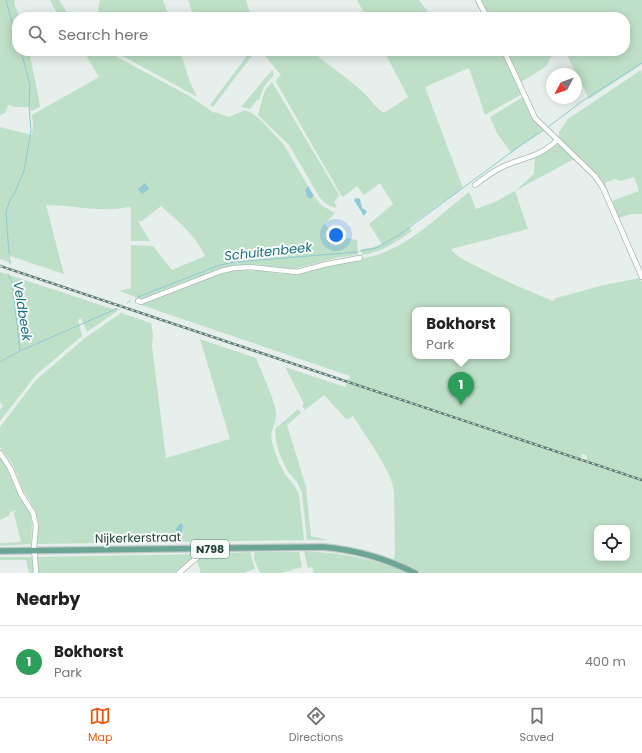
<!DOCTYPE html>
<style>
:root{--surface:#fff;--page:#f2f2f2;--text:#222;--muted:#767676;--line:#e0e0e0;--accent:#ea580c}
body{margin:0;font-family:Poppins,sans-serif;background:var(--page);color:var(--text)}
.controls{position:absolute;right:12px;bottom:12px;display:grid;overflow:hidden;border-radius:8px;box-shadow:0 2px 10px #0003}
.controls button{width:36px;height:36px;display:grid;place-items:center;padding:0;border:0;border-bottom:1px solid var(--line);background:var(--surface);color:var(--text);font:20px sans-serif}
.compass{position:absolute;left:546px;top:68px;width:36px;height:36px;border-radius:50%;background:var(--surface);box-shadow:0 2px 10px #0003;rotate:229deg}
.you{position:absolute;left:336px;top:235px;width:14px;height:14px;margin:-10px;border:3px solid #fff;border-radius:50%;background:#1a73e8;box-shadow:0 0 0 6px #1a73e833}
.badge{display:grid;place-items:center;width:26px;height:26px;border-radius:50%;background:var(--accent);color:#fff;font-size:13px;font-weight:700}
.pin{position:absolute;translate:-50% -33px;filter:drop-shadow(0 1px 2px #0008)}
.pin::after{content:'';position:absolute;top:21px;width:14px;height:12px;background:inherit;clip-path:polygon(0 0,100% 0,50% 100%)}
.popup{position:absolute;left:412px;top:307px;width:98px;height:52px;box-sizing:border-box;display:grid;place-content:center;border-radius:8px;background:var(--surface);filter:drop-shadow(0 1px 3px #0005);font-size:13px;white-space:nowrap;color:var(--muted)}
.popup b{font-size:15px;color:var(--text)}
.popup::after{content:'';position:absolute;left:50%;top:100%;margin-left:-8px;border:8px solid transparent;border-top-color:var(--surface)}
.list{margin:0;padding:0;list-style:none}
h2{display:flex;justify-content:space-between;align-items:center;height:52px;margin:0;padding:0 16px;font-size:17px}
h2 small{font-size:13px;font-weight:400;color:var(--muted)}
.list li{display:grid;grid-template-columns:26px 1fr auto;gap:12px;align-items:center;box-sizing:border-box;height:72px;padding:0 16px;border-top:1px solid var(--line)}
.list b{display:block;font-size:15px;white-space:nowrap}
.list p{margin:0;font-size:13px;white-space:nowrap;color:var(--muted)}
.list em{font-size:13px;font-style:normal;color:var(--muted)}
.icon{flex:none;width:22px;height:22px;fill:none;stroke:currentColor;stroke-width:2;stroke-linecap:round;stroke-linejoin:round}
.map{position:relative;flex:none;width:642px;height:573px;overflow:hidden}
.search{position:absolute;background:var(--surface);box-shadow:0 2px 10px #0003;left:12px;right:12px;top:12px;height:44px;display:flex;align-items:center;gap:10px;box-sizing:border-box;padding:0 14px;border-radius:16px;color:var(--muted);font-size:15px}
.sheet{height:124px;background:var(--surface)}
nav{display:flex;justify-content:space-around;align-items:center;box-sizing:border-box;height:56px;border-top:1px solid var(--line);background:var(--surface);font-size:11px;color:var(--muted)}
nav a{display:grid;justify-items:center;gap:2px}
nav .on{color:var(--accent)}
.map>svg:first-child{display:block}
</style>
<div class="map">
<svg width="642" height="573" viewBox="0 0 642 573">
<rect width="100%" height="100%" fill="#e6efeb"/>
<path fill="#bfe0c8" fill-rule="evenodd" d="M0 0H15L14 2 19 17H17V51H29L39 100 40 107 31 111 30 107H15L8 105 5 113 0 115Z
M50 0H59L70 17H59Z
M100 0H163L169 17H97Z
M188 0H246L251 17H194Z
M357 0H419L432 17H366Z
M480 0H642V64L589 99 565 51H625V17H488Z
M90 51H106L191 97 214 113 215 112 229 117 245 110 250 112 261 120 284 145 308 186 305 190 307 197 310 199 314 196 321 205 335 213 325 224 326 226 340 238H344L357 240 358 254 356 255 336 258 293 269 283 270 255 264 229 266 163 290 144 300 119 291 131 288V245L153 246 172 270 205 256C196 236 178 221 161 206L142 221H138L150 241H131V208L129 207C101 213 73 205 46 205L64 274 10 256 11 263 0 259V127L32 135 33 123 32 115 99 77 87 57Z
M114 51H180L190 82 197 97Z
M247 51H256L257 53 251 57 213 107 210 105 246 57Z
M261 51H312C329 66 348 78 364 93 371 99 375 108 384 113L408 97 384 51H502L522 94 485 115 469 68 425 87 463 188 409 226 412 231C397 241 381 253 362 255L361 249 371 248 382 244 369 224 393 204 380 183 364 195 357 186 343 197 341 195 276 82 277 79 281 75Z
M506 51H565L556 56 555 54 550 58 547 66 521 82Z
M272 70 274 75 264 87 259 100H257L250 109 241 107Z
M641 70 642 74V214H631L619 218 612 201 639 191 634 177 621 181 615 179 605 183 610 197C597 174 579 158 561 140L559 136V132L568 119Z
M272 82 339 195V196L334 202 337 206 335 208 325 203 320 198 289 145 258 115C262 102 262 91 272 82Z
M523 97 537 123 544 129 511 153 497 133 490 117Z
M558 144 574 159 515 191 528 229 451 249C458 259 471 263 482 269 505 281 529 291 553 301L556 298 604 285 640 278 642 282V480L587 461 586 455 581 454 582 462 642 481V573H314L312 567 308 568 304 551C335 553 363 556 392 567L395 553 394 492C392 470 365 436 353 416L348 419H346L324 395 305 410 302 406 304 404 285 367 345 387 350 376 138 304 229 271 239 270 255 271 256 270 282 274 294 273 331 264 362 260 363 258C403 253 438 216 469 192L476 209 493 203 515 191 534 174 535 158ZM415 310H507V356H415ZM597 528H627V558H597Z
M0 272 113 309 116 308 120 309 87 332 81 318 78 320 82 336 36 375 0 421V410L3 406 0 402Z
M121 313 151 323 153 335 152 346 166 458 230 439 200 339 256 358C261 371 275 400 276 413 277 424 269 430 272 442 275 453 279 464 285 474 290 481 296 486 299 494L304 540 37 544 38 527 36 512 22 488 12 463 0 447V427L36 380 85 338Z
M298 409 301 413 287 425 306 487 311 536 328 540H307L302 493 297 482 288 472 280 455 276 442 275 429Z
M0 458 6 466 19 496 30 513 32 525 31 544 0 546V543L21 542 14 514 16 510 9 513 10 515 0 520Z
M250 552 255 569 246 572V573H200V570L197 561 203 554Z
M255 552H299L302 567 282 573H260L254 559Z
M199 554 178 573H38L37 563 38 557Z
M0 557H32L34 573H29L26 560H0Z"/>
<path fill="#8ec9d4" d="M145 183 149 189 142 194 138 189Z
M308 186 314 196 310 199 307 197 305 190Z
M356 198 360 199 362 208 367 211 364 216 354 200Z
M180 524H182L183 526 180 539 177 537 176 529Z"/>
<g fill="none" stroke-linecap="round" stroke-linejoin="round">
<path stroke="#8ec9d4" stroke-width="1" d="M6 0 17 42
M548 127 581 102 642 63
M360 251 376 248 399 235 521 145 544 130
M9 254 6 212 10 200 15 192 24 171 31 131 29 105 30 85 21 51
M10 262V264
M8 274 12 282 20 350
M138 297 220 265 235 262 357 252
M127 303 130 301
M0 362 20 351 116 309"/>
<g stroke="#a8b8b2" stroke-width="6">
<path id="minor" d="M478 0 487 17
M504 51 535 118 595 176 603 188 642 277
M475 185C484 178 494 171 504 166 525 157 540 157 557 140
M138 301 141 302 221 271 234 268 250 267 297 272 327 264 360 258
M0 453 10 468 21 494 33 513 36 526 34 547 36 573
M179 573 202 553 203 549"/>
</g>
<g stroke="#c2cac8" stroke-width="8">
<path id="major" d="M0 551 323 547C357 550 385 558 415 573"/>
</g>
<use href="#minor" stroke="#fff" stroke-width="4.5"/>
<use href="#major" stroke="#6aa596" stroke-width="5.5"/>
<g stroke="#5f7d75" stroke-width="2.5">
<path id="rail" d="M0 266 642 480"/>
</g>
<use href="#rail" stroke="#f7fbf9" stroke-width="1" stroke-dasharray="3" stroke-linecap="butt"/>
</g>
<g text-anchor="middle" stroke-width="4" stroke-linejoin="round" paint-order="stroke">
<rect fill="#f7fbf9" stroke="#637a73" stroke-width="1" x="191" y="540" width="38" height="18" rx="3"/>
<g font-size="11" font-weight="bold" fill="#24423a">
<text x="210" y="553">N798</text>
</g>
<g font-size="12" fill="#24423a" stroke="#f7fbf9">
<text transform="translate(138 538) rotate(-1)" y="4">Nijkerkerstraat</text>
</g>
<g font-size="13" font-style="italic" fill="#1c6f80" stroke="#f7fbf9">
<text transform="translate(268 251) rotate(-6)" y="5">Schuitenbeek</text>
<text transform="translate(23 311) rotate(81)" y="5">Veldbeek</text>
</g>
</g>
</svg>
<div class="controls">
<button><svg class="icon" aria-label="locate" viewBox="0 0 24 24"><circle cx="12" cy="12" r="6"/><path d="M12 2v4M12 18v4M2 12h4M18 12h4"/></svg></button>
</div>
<svg class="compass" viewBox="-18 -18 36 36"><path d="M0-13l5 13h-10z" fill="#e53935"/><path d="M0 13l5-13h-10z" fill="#767676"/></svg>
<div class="you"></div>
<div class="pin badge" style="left:461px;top:405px;background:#2e9e5b">1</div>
<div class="popup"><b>Bokhorst</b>Park</div>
<div class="search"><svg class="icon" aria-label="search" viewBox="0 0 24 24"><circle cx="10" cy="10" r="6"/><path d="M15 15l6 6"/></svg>Search here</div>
</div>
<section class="sheet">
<h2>Nearby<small></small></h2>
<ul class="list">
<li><span class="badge" style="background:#2e9e5b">1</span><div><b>Bokhorst</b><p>Park</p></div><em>400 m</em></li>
</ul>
</section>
<nav>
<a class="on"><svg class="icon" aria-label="map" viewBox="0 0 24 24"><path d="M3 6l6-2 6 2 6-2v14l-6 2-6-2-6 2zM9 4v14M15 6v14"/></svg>Map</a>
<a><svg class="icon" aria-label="directions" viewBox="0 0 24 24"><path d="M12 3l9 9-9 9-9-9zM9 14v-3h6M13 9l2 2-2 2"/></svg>Directions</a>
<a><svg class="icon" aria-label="saved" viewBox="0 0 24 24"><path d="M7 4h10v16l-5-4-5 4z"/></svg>Saved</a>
</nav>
